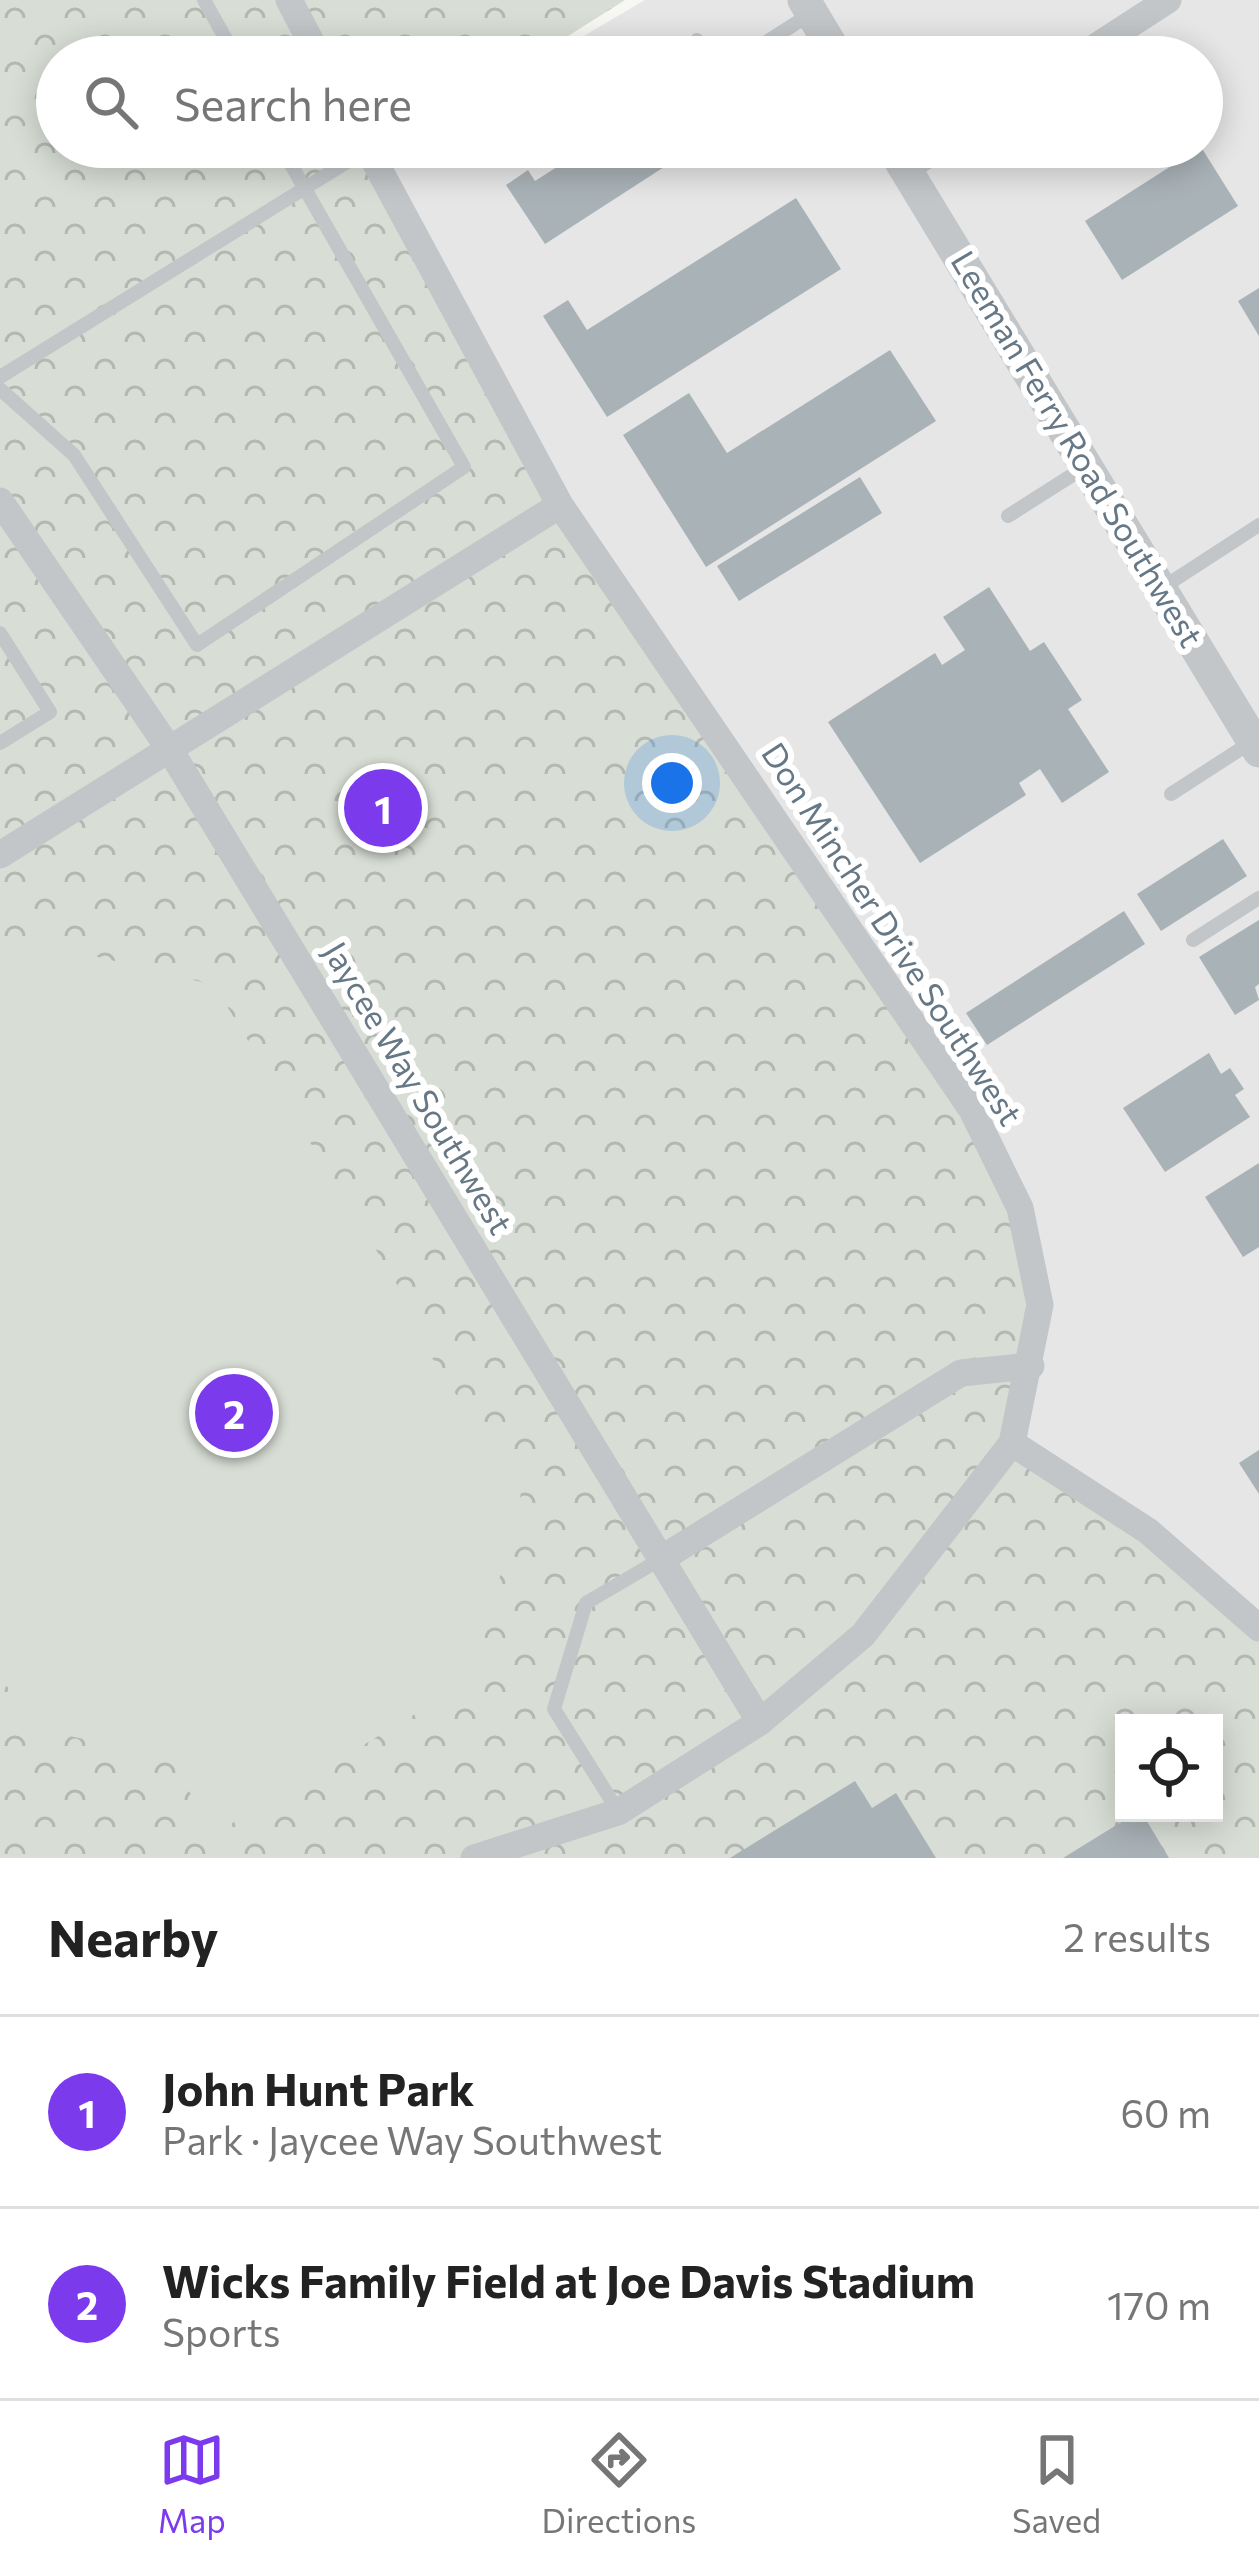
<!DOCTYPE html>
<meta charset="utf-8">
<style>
:root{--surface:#fff;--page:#f2f2f2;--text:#222;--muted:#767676;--line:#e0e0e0;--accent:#7c3aed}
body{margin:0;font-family:Commissioner,sans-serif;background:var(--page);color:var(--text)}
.controls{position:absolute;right:36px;bottom:36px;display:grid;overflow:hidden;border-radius:0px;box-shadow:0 6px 30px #0003}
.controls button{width:108px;height:108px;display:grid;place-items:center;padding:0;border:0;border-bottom:3px solid var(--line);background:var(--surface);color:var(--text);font:60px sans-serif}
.you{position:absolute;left:672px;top:783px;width:42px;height:42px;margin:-30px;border:9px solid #fff;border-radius:50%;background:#1a73e8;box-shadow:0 0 0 18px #1a73e833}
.badge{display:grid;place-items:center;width:78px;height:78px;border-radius:50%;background:var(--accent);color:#fff;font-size:39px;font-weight:700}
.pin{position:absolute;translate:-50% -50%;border:6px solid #fff;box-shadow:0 3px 12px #0006}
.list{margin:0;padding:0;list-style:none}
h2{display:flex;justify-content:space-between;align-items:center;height:156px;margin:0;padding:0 48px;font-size:51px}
h2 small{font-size:39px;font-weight:400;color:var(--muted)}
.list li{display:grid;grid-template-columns:78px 1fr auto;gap:36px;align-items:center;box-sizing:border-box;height:192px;padding:0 48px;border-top:3px solid var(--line)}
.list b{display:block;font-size:45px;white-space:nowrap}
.list p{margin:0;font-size:39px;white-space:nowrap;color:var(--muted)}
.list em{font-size:39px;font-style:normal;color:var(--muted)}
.icon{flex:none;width:66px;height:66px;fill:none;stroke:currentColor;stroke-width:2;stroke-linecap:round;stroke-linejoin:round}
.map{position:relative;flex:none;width:1259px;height:1858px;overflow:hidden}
.search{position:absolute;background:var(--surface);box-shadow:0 6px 30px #0003;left:36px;right:36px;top:36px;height:132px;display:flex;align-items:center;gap:30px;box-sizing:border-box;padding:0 42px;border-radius:66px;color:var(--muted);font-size:45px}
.sheet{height:540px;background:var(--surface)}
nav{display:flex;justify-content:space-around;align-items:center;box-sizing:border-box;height:168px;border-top:3px solid var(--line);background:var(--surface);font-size:33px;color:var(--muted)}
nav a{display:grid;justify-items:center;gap:6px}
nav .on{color:var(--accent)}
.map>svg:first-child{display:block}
</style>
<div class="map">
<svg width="1259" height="1858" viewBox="0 0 1259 1858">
<defs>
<pattern id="park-crowns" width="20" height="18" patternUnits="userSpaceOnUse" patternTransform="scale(3)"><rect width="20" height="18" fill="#d8ded5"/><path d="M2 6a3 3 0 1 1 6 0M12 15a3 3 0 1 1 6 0" fill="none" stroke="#b3b9b2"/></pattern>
</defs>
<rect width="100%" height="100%" fill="#f7f7f4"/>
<path fill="#e5e6e5" d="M645 0H1259V1628L1012 1443 560 505 373 160 395 147H1202V57H548Z"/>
<path fill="url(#park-crowns)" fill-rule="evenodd" d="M0 0H625L535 57H57V147H394L374 159 560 505 972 1110 1040 1305 1012 1443 1259 1628V1858H0ZM1124 1723H1214V1813H1124Z"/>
<path fill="#d8ded5" d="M24 939 214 985 425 1330 417 1335 521 1493 474 1679 214 1834 170 1758 33 1728 0 1675V954Z"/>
<path fill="#a9b2b7" d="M588 147H695L545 244 506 185 528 170 535 181Z
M1201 147 1238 206 1122 280 1085 221Z
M796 198 841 269 607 417 543 316 568 300 587 330Z
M1259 288V336L1238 301Z
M890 350 936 421 706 567 623 435 689 393 727 453Z
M860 477 882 513 739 601 717 566Z
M989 587 1030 651 1044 642 1082 700 1068 709 1109 772 1062 803 1040 769 1019 783 1026 795 920 863 828 722 935 653 942 665 965 650 943 617Z
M1223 839 1247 876 1161 931 1137 894Z
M1124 911 1145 944 987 1045 966 1013Z
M1259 920V984L1255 987 1259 1000 1235 1015 1199 957Z
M1209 1053 1221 1074 1230 1068 1244 1089 1235 1095 1250 1117 1165 1172 1123 1108Z
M1259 1163V1247L1243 1257 1205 1197Z
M1259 1450V1494L1239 1463Z
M855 1781 872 1808 896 1793 936 1858H730Z
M1136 1813H1142L1169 1858H1063Z"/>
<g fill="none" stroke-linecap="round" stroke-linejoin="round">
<path stroke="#c2c6c9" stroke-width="14" d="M204 0 236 57
M697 40 708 57
M743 57 812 13
M0 377 368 149
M0 389 74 455 197 645 464 467 281 147
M1008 516 1085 467
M1162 588 1259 525
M0 633 50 712 0 743
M1171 794 1253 741
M1193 940 1259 898
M618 1811 554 1709 586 1603 661 1559"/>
<path stroke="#c2c6c9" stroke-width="27" d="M289 0 319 57
M1080 57 1168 0
M367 147 560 505 972 1110 1020 1208 1040 1305 1012 1443 863 1635 760 1722 618 1812 474 1858
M906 169 939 147
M0 501 170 750 760 1722
M0 855 560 505
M1012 1443 1148 1531 1259 1628
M661 1559 961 1373 1031 1366"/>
<path stroke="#c2c6c9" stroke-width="33" d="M804 0 838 57
M892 147 1259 751"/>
</g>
<g text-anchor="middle" stroke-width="12" stroke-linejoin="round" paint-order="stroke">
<g font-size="33" fill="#667785" stroke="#fff">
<text transform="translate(1077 449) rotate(59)" y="12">Leeman Ferry Road Southwest</text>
<text transform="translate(892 934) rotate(57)" y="12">Don Mincher Drive Southwest</text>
<text transform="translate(418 1088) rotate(59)" y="12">Jaycee Way Southwest</text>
</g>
</g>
</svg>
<div class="controls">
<button><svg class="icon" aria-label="locate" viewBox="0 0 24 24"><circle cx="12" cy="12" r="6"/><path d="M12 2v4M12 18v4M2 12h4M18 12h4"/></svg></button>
</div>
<div class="you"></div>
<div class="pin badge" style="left:383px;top:808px">1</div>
<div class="pin badge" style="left:234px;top:1413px">2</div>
<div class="search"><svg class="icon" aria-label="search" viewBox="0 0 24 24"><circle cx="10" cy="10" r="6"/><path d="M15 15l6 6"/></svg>Search here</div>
</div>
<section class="sheet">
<h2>Nearby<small>2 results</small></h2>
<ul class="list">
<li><span class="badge">1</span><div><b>John Hunt Park</b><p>Park · Jaycee Way Southwest</p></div><em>60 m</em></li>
<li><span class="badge">2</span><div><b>Wicks Family Field at Joe Davis Stadium</b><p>Sports</p></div><em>170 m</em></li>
</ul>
</section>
<nav>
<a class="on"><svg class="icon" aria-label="map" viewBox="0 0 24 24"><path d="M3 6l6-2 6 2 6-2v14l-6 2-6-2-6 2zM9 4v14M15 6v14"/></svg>Map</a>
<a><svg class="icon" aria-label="directions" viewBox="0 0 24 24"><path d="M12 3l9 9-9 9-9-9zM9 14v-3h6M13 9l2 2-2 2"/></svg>Directions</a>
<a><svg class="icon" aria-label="saved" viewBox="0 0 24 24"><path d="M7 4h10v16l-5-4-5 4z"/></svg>Saved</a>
</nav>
